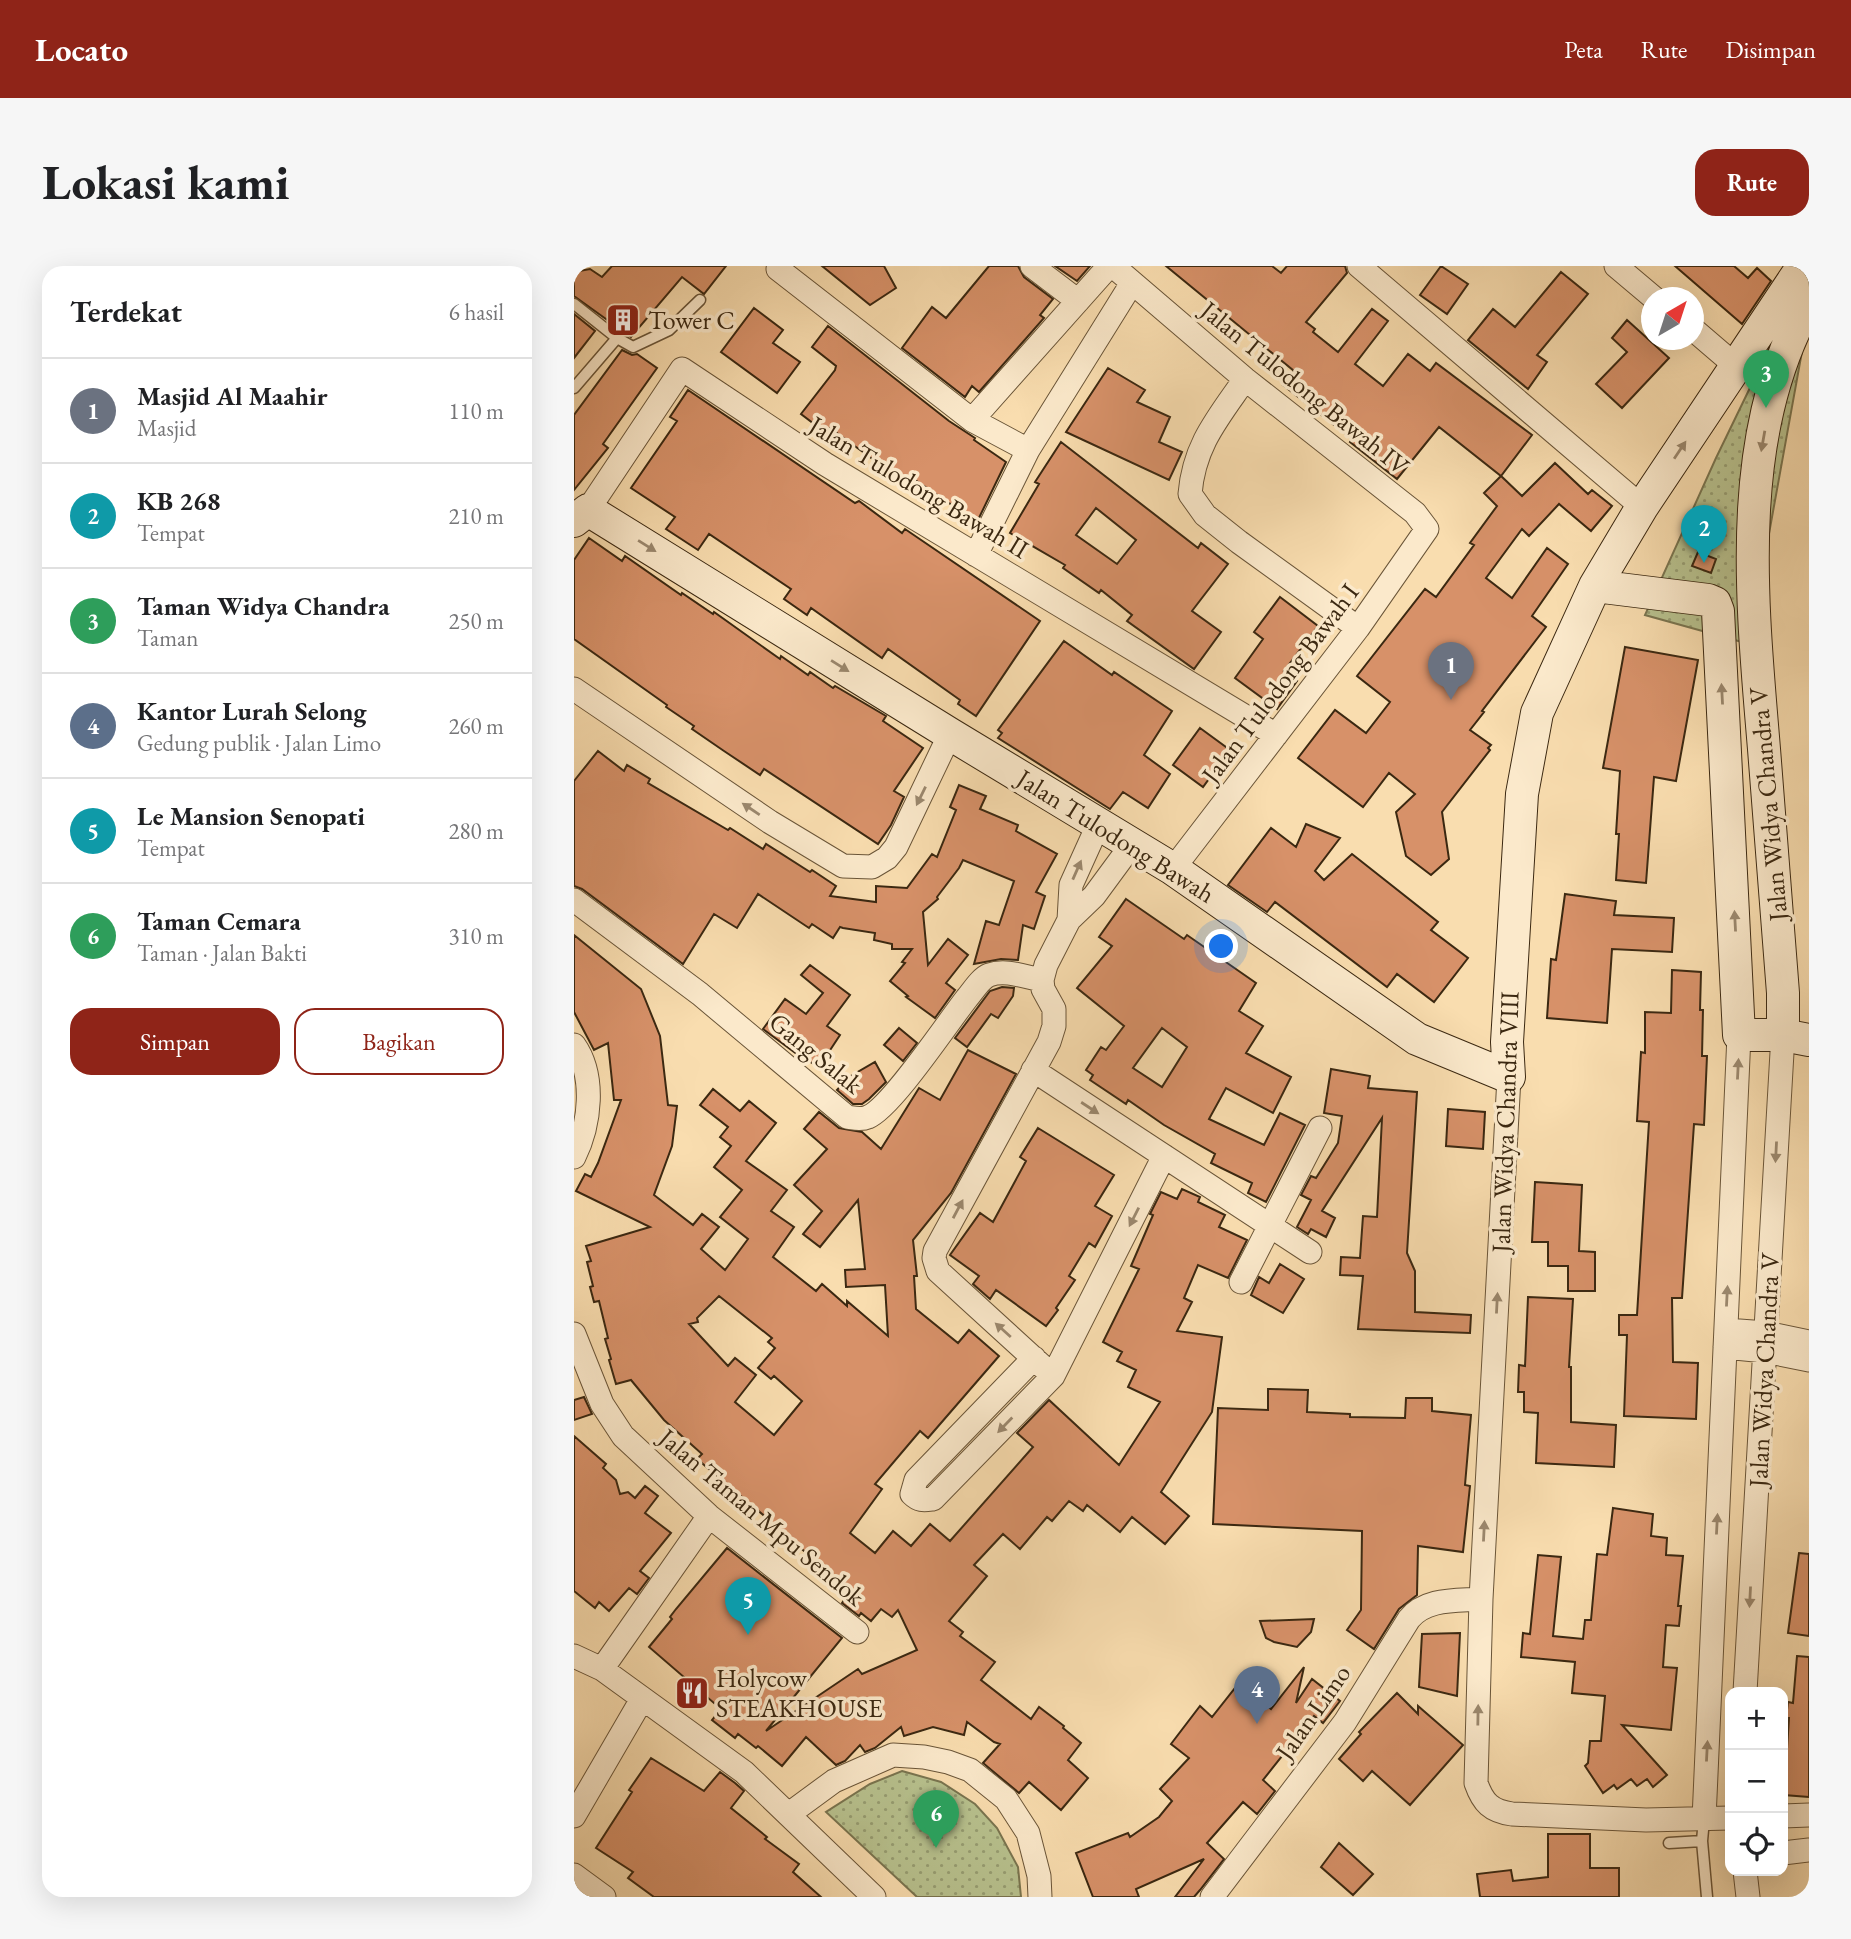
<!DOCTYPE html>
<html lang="id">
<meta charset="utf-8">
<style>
:root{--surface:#fff;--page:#f6f6f6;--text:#202124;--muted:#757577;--line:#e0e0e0;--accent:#8f2418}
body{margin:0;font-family:"EB Garamond",serif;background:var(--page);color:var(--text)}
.controls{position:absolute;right:21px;bottom:21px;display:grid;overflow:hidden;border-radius:14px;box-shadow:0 7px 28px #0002}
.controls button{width:63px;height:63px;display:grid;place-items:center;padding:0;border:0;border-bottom:2px solid var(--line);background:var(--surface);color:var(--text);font:35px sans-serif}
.compass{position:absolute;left:1067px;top:21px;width:63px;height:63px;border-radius:50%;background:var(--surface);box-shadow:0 7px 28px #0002;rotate:39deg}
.you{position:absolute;left:648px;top:681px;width:24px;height:24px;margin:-18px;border:5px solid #fff;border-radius:50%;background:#1a73e8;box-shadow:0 0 0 10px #1a73e833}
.badge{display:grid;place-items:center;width:46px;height:46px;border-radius:50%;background:var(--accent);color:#fff;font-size:23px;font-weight:700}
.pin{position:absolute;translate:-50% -58px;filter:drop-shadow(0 2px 4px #0008)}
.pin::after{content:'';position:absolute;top:37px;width:24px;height:21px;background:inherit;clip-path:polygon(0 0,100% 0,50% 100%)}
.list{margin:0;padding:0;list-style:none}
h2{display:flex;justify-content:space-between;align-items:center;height:91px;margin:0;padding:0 28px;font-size:30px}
h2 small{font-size:23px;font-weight:400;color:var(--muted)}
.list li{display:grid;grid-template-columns:46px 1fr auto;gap:21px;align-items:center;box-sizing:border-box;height:105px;padding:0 28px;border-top:2px solid var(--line)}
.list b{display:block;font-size:26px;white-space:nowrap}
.list p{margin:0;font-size:23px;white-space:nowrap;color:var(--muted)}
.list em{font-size:23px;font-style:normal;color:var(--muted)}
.actions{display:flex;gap:14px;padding:21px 28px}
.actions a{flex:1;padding:16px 0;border:2px solid var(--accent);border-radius:21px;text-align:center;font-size:24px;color:var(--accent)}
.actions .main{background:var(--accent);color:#fff}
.icon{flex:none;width:38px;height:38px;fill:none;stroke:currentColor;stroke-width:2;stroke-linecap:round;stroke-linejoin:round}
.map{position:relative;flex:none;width:1235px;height:1631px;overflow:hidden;border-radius:21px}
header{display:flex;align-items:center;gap:42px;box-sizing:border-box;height:98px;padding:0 35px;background:var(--accent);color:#fff}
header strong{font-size:33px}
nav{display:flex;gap:38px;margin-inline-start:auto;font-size:24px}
.intro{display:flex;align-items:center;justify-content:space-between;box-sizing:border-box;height:168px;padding:0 42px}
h1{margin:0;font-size:49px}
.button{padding:18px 32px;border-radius:21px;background:var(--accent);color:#fff;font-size:24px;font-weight:700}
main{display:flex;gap:42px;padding:0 42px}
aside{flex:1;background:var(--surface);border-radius:21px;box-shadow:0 7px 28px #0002}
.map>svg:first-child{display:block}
</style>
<header>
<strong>Locato</strong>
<nav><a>Peta</a><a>Rute</a><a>Disimpan</a></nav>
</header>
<div class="intro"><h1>Lokasi kami</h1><a class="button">Rute</a></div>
<main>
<aside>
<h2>Terdekat<small>6 hasil</small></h2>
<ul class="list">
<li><span class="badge" style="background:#6b7280">1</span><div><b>Masjid Al Maahir</b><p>Masjid</p></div><em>110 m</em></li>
<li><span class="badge" style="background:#0f9aa8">2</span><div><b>KB 268</b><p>Tempat</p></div><em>210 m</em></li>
<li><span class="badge" style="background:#2e9e5b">3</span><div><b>Taman Widya Chandra</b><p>Taman</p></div><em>250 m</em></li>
<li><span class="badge" style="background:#5c6f8a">4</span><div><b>Kantor Lurah Selong</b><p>Gedung publik · Jalan Limo</p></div><em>260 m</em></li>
<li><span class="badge" style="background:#0f9aa8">5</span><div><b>Le Mansion Senopati</b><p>Tempat</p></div><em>280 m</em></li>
<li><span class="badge" style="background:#2e9e5b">6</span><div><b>Taman Cemara</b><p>Taman · Jalan Bakti</p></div><em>310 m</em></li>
</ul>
<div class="actions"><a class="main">Simpan</a><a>Bagikan</a></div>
</aside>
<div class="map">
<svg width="1235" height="1631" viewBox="0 0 1235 1631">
<defs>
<pattern id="grass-dots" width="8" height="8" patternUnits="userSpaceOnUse" patternTransform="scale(1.75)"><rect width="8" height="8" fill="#b8c28f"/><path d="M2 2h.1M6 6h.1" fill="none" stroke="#979e73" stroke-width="1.8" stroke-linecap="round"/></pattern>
</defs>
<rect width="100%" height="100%" fill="#f9ddaf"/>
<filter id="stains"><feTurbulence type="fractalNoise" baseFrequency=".00286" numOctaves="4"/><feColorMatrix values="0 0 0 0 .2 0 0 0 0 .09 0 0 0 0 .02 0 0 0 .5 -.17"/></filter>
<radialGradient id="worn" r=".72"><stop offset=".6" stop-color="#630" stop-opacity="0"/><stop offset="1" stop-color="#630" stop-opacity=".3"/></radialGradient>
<path fill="url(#grass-dots)" stroke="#7a7550" stroke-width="2" d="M1235 0V47L1175 378 1071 349 1142 192Z
M328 1505 367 1516 401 1538 423 1562 444 1601 447 1631H343L252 1546 296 1518Z"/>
<path fill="#d79169" stroke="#3b2811" stroke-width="2" fill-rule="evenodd" d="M38 0H152L130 28 108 11 57 71 0 30V6L16 3 28 11Z
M248 0H310L322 22 296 39Z
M415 0H444L450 11 479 33 466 49 470 52 405 126 398 120 391 131 328 82 358 41 372 52Z
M481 0H516L503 15Z
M592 0H698L707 7 713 0H771L773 7 732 56 741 63 739 66 764 86 798 43 814 55 781 98 809 120 834 88 856 105 862 97 958 169 927 210 865 161 823 213 776 176 778 173 709 119 720 105Z
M867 0 894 18 873 48 846 29Z
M1101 0H1160L1174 12 1183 2 1197 15 1168 58Z
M987 6 1014 28 963 89 973 96 954 123 894 74 919 43 941 61Z
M180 42 209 64 199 77 226 96 203 127 147 86Z
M0 48 21 65 0 92Z
M1053 54 1095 92 1048 142 1022 118 1053 86 1038 72Z
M254 60 375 155 401 172 400 174 432 196 403 256 341 214 340 216 304 197 256 162 252 167 227 148 261 104 262 100 238 81Z
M48 84 58 89 63 88 83 102 29 178 34 182 0 224V149Z
M534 102 571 124 563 136 596 151 585 176 608 186 595 214 492 166Z
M114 124 281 237 285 235 328 267 331 263 466 355 402 450 384 438 386 434 314 383 308 392 237 342 233 349 210 333 217 323 135 268 124 284 92 263 101 251 57 222 103 155 96 151Z
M487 176 624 282 627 277 654 298 618 345 647 366 620 403 553 355 558 349 527 324 525 327 489 302 491 299 436 267 465 218 461 216ZM522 242 562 274 543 298 502 269Z
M981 197 1014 228 1018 224 1038 240 1017 265 985 238 955 270 948 263 912 312 938 332 973 282 994 298 958 350 972 361 908 445 910 446 896 464 917 479 914 482 916 484 868 546 875 593 857 609 832 590 822 546 841 528 815 507 789 541 724 492 761 444 792 467 816 436 783 410 851 323 862 331 900 279 896 277 923 240 910 227 927 210 948 230Z
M15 272 48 295 51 290 107 329 108 327 139 348 140 346 206 393 207 390 234 409 236 406 259 422 261 420 312 450 309 455 349 482 320 525 330 531 317 559 304 578 190 503 186 509 150 485 118 463 120 460 92 441 93 439 0 373V294Z
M1124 286 1142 293 1137 307 1118 300Z
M706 331 744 360 710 405 723 415 703 443 661 412 689 373 680 366Z
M490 375 538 409 540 406 598 445 570 489 596 508 574 542 549 526 536 543 424 472 428 467 424 464Z
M1051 381 1124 394 1102 515 1080 511 1072 617 1042 614 1045 568H1042L1046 505 1029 502Z
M626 462 656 484 629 521 599 499Z
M24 485 50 505 53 499 76 513 74 517 154 564 156 562 189 583 192 578 236 606 238 604 262 620 256 630 302 636V620L333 622 358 588 363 591 382 544 376 541 385 519 412 530 406 543 444 559 442 565 483 588 462 626 471 630 460 663 449 659 444 694 427 693 400 698 412 655 425 659 440 615 389 594 385 602 363 631 364 633 349 646 354 699 374 673 394 689 372 717 381 724 361 752 332 731 334 730 316 715 331 697 328 696 338 683H318V678L300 674 301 667 269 662 266 661 259 672 238 658 235 662 184 628 163 662 140 648 109 698 8 623 0 620V515Z
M732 558 766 572 741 605 750 614 778 588 864 656 857 664 894 692 860 736 823 708 813 721 701 636 693 646 654 619 697 562 722 581Z
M991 628 1042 635 1040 649 1100 652 1098 686 1038 683 1033 757 973 752 977 693 982 694Z
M552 633 610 673 613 669 682 717 665 745 689 760 672 787 717 811 699 847 652 822 635 853 690 879 706 847 731 859 692 936 674 927 678 917 637 897 641 888 590 859 554 834 552 838 516 814 519 809 512 804 527 781 532 784 550 760 503 722 538 680 525 671ZM588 762 613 781 588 821 559 802Z
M0 669 67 723 86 770 94 839 103 840 98 880 80 929 119 959 128 948 145 961 127 983 151 1004 174 973 146 951 168 924 140 901 157 880 146 871 154 861 126 839 139 823 166 845 175 835 202 857 172 895 213 924 197 945 220 961 199 991 242 1025 248 1018 273 1040V1035L314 1070 311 1019 272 1021 271 1004 291 1003 284 934 246 981 229 968 248 945 220 919 253 883 230 863 245 846 265 862 288 866 307 883 345 822 366 834 394 784 442 808 377 927 339 974 343 1010H340L342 1043 384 1077 395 1064 425 1090 354 1172 346 1165 301 1218 308 1223 276 1267 301 1287 319 1265 337 1280 356 1258 376 1275 459 1181 443 1167 475 1134 545 1199 586 1136 554 1121 562 1104 543 1095 548 1086 529 1076 565 1003 557 1000 579 949 576 948 587 926 603 933 608 923 626 931 624 936 651 949 645 961 673 974 654 1012 624 999 610 1032 618 1036 603 1065 648 1071 638 1146 587 1226 615 1250 591 1278 558 1251 546 1266 513 1239 509 1245 495 1235 478 1255 473 1251 446 1283 429 1268 400 1299 413 1310 375 1355 389 1366 386 1370 421 1396 407 1414 457 1453 465 1441 490 1460 489 1462 507 1477 494 1494 514 1512 487 1544 455 1516 445 1527 409 1497 426 1478 420 1476 393 1456 390 1469 359 1461 330 1470 327 1461 301 1482 291 1486 286 1479 271 1495 262 1499 232 1471 208 1500 184 1480 182 1482 164 1468 161 1472 138 1454 147 1443 75 1381 98 1353 96 1351 102 1343 153 1282 268 1372 192 1465 284 1403 288 1408 343 1384 324 1344 318 1351 307 1343 297 1355 287 1347 285 1350 268 1337 273 1330 231 1295 235 1289 193 1255 194 1253 123 1193 128 1188 90 1154 57 1114 42 1118 35 1094 37 1093 31 1073 34 1072 25 1035 20 1036 16 1021 19 1020 13 996 17 995 12 980 76 961 2 925 11 908 17 911 24 897 47 834H40L34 777 20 784 0 746ZM145 1030 198 1072 194 1076 201 1082 184 1102 197 1113 200 1110 228 1135 200 1169 161 1136 182 1109 161 1092 154 1100 115 1058 124 1056 123 1052Z
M236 699 276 729 253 760 266 769 245 801 224 789 189 763 211 733 232 748 249 727 227 709Z
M1098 704 1127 706 1126 744H1129L1128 790H1133L1130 859 1120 858 1108 1032H1098L1099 1096 1124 1097 1122 1153 1050 1150 1053 1069H1045V1049H1063L1075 856 1063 855 1067 786 1071 787V746L1097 747Z
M428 721 440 722 439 730 424 752 417 748 393 781 381 772 416 725Z
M325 762 343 777 329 795 310 779Z
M301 796 312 816 295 833 288 838H279L263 824 275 811Z
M757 803 796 810 794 822 843 826 833 987 841 1005V1046L897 1049 896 1067 784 1063 789 1010 766 1009 767 991 786 992 789 950 803 951 808 852 748 945 761 952 752 971 737 963 734 968 723 961 737 934 727 929 737 910 742 912 764 877 768 850 750 847Z
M874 843 911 846 909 883 872 880Z
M464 862 540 909 521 940 538 950 521 981 515 977 495 1010 501 1014 482 1042 484 1044 472 1060 422 1024 416 1033 399 1018 405 1010 376 989 406 947 419 956 452 895 446 891Z
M961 916 1008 919 1005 985 1021 986V1025H994V1000H974V976H958Z
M706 998 730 1013 709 1047 677 1029 685 1011 695 1017Z
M954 1031 999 1033 995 1101H997V1156L1042 1159 1040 1201 962 1197 964 1147 950 1146V1126H944L945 1099 951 1100Z
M694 1123 734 1124 733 1146 776 1148V1151L831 1152 832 1132H858V1145L897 1149 891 1219 896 1220 889 1286 844 1280 843 1329 825 1343 800 1383 773 1364 787 1344 788 1265 639 1258 644 1142 694 1144Z
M10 1131 18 1148 0 1154V1134Z
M0 1170 32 1198 29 1202 42 1214 46 1228 54 1226 61 1232 71 1220 84 1230 71 1247 97 1267 66 1305 75 1312 63 1328 55 1322 35 1345 25 1336 21 1342 0 1325Z
M1039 1242 1079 1248 1077 1270 1093 1272 1092 1289 1109 1290 1104 1340H1107L1105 1360 1092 1359 1089 1401 1103 1402 1097 1464 1048 1459 1093 1509 1079 1521 1073 1513 1063 1520 1057 1513 1043 1523 1040 1519 1029 1527 1011 1500 1014 1497 1016 1475H1027L1031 1430 998 1427 1001 1396 947 1391 949 1367 956 1368 964 1289 987 1291 979 1370 1009 1373 1011 1354H1017L1023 1288 1033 1289Z
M1225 1287 1235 1288V1370L1214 1367Z
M740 1353 737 1366 723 1381 700 1376 692 1372 686 1355Z
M886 1367 883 1430 845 1421 848 1368Z
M1223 1390 1235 1391V1531L1210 1529 1215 1452H1212L1214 1436 1219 1437Z
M730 1401 722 1437 738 1413 766 1435 749 1457 740 1450 689 1514 701 1525 683 1548 669 1536 633 1577 650 1593 626 1624 620 1631H601L630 1593 562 1623 565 1631H519L502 1587 554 1567 556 1571 585 1551 598 1535 586 1523 615 1492 597 1478 626 1440 638 1451 665 1417 697 1443Z
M823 1427 844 1448V1440L889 1479 836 1539 798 1505 789 1515 765 1493 787 1468 785 1466Z
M77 1492 130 1525 146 1506 161 1517 170 1525 157 1542 193 1571 191 1573 225 1598 219 1606 247 1631H80L54 1612 59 1606 22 1582 58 1526 55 1524Z
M974 1568H1016V1602H1045V1631H906L903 1608 937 1604 939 1615 974 1611Z
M765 1577 799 1608 779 1629 747 1601Z"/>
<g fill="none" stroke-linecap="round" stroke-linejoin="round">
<g stroke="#6a5538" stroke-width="13">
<path id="lane" d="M0 38 43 72 59 81 95 64 126 34
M0 122 43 72
M1128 1575 1133 1631
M1095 1577 1128 1575 1130 1553"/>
</g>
<g stroke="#6a5538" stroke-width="25">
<path id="street" d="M458 0 504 35
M539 0 671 113 841 247 853 263 784 362 599 603
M785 0 1068 241
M1042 0 1080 32
M204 3 398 154 454 184
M1120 64 1162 100
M671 113C644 152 620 179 616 228L631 249 665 276 784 362
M398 154 535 0
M14 244 108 103 251 198 702 469
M402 289 454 184 558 17
M0 423 196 556 269 600 298 601 313 592 322 581 376 468
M0 634 126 728 273 851C280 852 287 854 294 851 317 842 374 756 393 732 399 725 407 712 415 709 432 703 451 711 468 714
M495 654 497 619 525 557
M0 779C22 810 16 859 0 891
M459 804 736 986
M935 811 907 1333 902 1517C909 1537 917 1545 938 1548L1072 1554 1156 1552
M667 1016 746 862
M1152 1064 1192 1067 1235 1076
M0 1068 28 1138 49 1170 135 1250 283 1366
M1151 1081 1191 1085 1235 1094
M460 1092 342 1214 338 1228C345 1235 350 1234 359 1233L479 1110 590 890
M479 1110 364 1005 360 992 361 985 475 776 480 760V743L469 723 468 714 472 699 495 654 520 630 559 577
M0 1390 28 1403 170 1506 300 1631
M28 1403 135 1250
M1171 1426 1209 769
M215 1548 260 1515 319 1489 350 1491 374 1496 396 1504 432 1533 454 1567 465 1610 466 1631
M0 1550 68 1433
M1209 1550 1235 1549
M1130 1553 1165 769
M1209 1587 1235 1584
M1171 1605 1174 1631
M0 1609 30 1631
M638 1631 771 1456 835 1353C852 1332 882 1335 907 1333"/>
</g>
<g stroke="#3b2811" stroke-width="34">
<path id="secondary" d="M0 255 14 244 376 468 599 603 843 773 935 811 933 776 948 528 963 447 1021 320 1068 241 1229 0
M1021 320 1134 334 1141 337 1144 345 1165 769H1209L1235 774
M1209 769V727C1203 646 1196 564 1190 483 1178 338 1159 167 1235 36"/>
</g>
<use href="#lane" stroke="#fbe9cb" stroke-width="10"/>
<use href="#street" stroke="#fbe9cb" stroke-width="23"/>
<use href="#secondary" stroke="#fbe9cb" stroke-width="32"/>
</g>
<defs><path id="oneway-solid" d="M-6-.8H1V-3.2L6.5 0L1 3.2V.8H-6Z" transform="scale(1.75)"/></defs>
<g fill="#9b886e">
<use href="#oneway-solid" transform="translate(1189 175) rotate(100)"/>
<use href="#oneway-solid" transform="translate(1106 184) rotate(-56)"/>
<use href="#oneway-solid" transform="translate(73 280) rotate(32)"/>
<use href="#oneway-solid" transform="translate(266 400) rotate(32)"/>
<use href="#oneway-solid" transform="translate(1148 428) rotate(-93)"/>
<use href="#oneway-solid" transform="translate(347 530) rotate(116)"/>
<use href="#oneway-solid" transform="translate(177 543) rotate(-146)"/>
<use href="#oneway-solid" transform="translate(503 604) rotate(-66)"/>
<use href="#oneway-solid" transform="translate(1161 655) rotate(-93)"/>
<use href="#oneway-solid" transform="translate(1164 803) rotate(-87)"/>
<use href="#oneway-solid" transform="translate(516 842) rotate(33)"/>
<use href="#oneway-solid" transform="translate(1202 886) rotate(93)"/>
<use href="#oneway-solid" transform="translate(384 943) rotate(-62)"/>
<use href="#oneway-solid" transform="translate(560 951) rotate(117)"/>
<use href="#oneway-solid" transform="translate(1153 1030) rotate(-87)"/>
<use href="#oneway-solid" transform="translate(923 1037) rotate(-87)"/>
<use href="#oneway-solid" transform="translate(429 1064) rotate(-138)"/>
<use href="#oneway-solid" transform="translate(431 1159) rotate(134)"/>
<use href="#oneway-solid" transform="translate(1143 1258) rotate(-87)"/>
<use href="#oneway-solid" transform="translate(910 1265) rotate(-87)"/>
<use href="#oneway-solid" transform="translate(1176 1331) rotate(93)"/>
<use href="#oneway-solid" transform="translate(904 1449) rotate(-89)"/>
<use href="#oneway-solid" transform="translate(1133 1485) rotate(-87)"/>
</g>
<defs>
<g id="building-square" transform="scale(1.75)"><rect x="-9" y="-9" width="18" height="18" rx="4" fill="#8f2418" stroke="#fbe9cb"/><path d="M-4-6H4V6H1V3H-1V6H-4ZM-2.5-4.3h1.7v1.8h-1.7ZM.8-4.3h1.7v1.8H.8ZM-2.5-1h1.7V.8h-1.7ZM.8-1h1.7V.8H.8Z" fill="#fff"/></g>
<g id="restaurant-square" transform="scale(1.75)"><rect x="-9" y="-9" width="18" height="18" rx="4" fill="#8f2418" stroke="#fbe9cb"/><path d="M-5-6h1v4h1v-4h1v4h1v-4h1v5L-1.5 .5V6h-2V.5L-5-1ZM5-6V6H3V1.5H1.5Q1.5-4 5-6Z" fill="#fff"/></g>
</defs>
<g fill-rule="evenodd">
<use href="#building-square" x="49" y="54"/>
<use href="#restaurant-square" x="118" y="1427"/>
</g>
<g text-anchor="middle" stroke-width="7" stroke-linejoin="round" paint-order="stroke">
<g font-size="26" fill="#3b2811" stroke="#fbe9cb" text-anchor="start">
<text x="74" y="63">Tower C</text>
<text x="142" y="1421">Holycow<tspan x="142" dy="30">STEAKHOUSE</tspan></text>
</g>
<g font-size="26" fill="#3b2811" stroke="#fbe9cb">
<text transform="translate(731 122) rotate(39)" y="9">Jalan Tulodong Bawah IV</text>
<text transform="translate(345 221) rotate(31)" y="9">Jalan Tulodong Bawah II</text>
<text transform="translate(706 417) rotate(-53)" y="9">Jalan Tulodong Bawah I</text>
<text transform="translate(1194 538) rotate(-95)" y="9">Jalan Widya Chandra V</text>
<text transform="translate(542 570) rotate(32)" y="9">Jalan Tulodong Bawah</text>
<text transform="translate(242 787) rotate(39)" y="9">Gang Salak</text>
<text transform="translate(931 856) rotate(-88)" y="9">Jalan Widya Chandra VIII</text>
<text transform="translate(1190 1104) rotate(-87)" y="9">Jalan Widya Chandra V</text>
<text transform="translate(188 1251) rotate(40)" y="9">Jalan Taman Mpu Sendok</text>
<text transform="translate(739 1446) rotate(-55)" y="9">Jalan Limo</text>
</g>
</g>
<rect width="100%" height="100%" filter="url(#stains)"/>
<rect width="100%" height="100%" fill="url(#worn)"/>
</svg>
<div class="controls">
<button>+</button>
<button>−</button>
<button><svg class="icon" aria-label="locate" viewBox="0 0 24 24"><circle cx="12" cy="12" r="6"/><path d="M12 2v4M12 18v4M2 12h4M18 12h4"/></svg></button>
</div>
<svg class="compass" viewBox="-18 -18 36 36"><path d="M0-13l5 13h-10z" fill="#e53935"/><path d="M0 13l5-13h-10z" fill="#757577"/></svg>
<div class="you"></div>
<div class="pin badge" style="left:877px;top:434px;background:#6b7280">1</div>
<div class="pin badge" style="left:1130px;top:297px;background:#0f9aa8">2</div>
<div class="pin badge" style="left:1192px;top:142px;background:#2e9e5b">3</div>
<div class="pin badge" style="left:683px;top:1458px;background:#5c6f8a">4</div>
<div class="pin badge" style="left:174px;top:1369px;background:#0f9aa8">5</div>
<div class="pin badge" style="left:362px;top:1582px;background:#2e9e5b">6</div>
</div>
</main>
